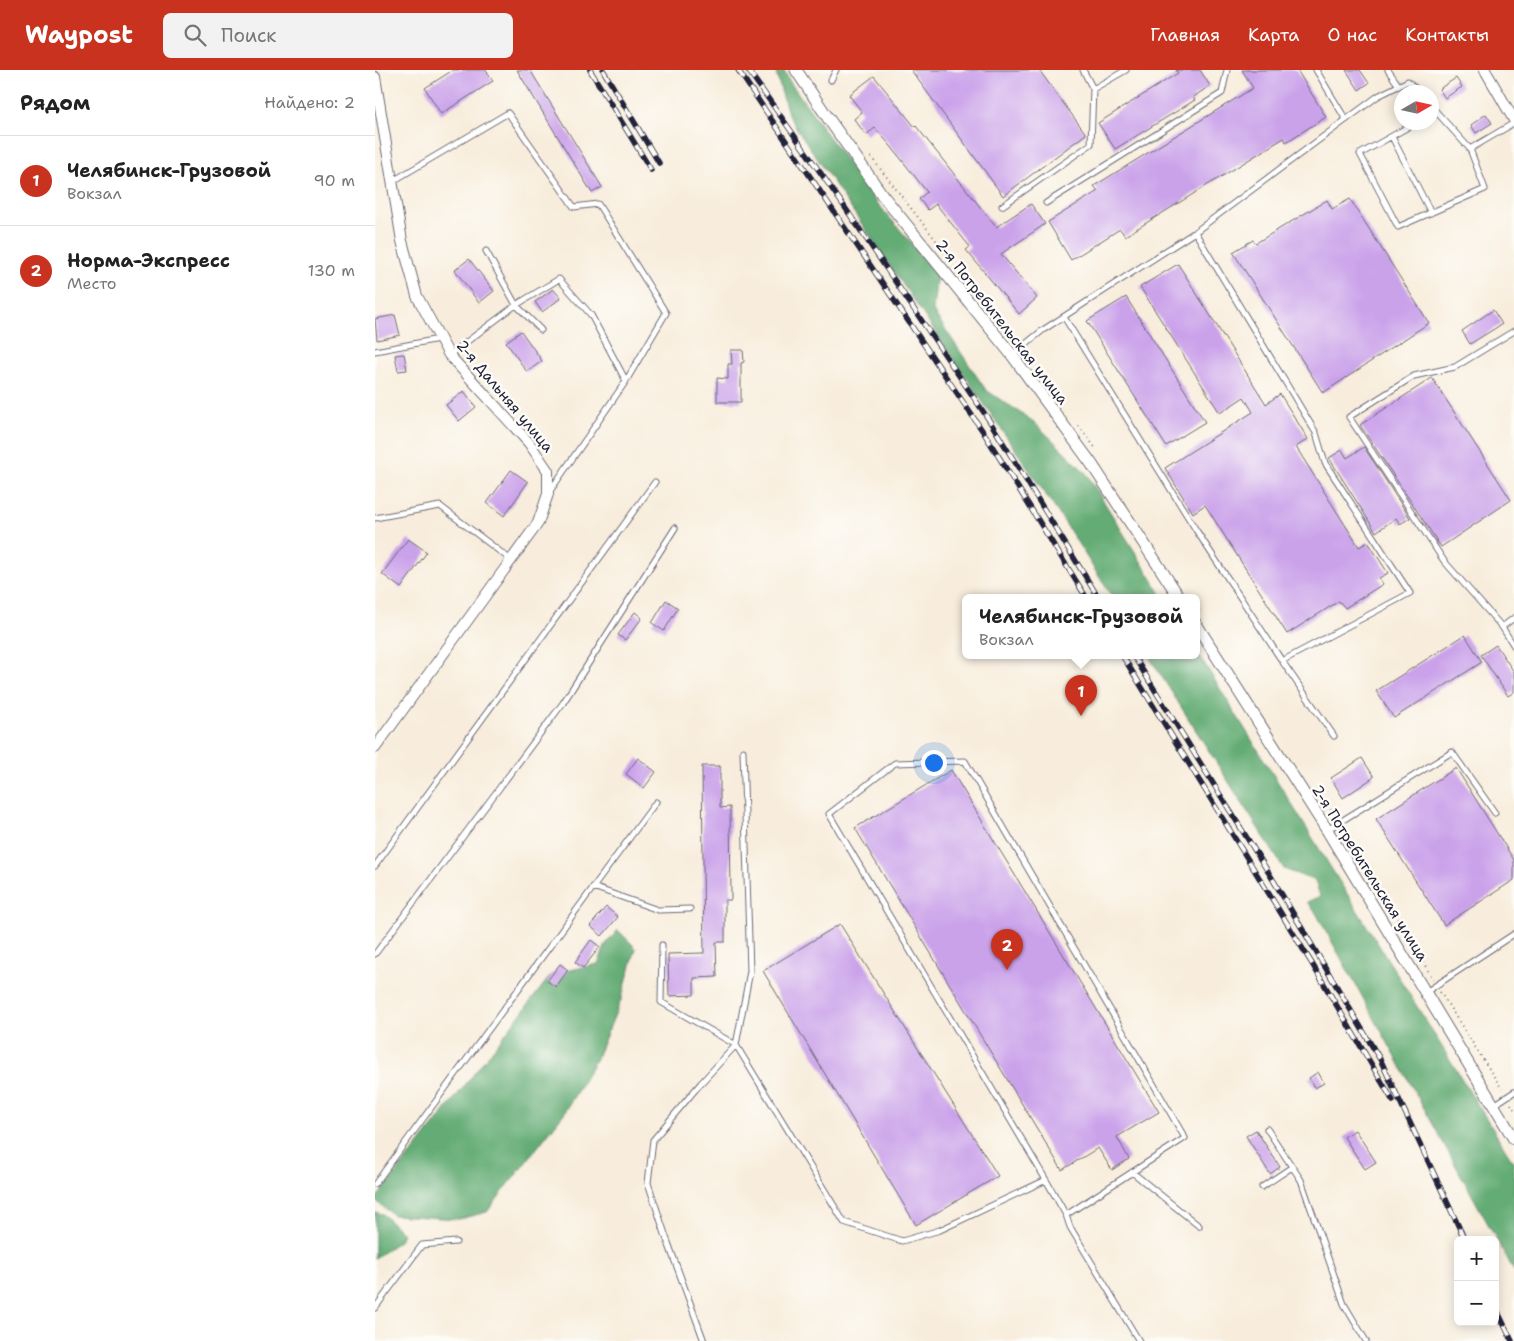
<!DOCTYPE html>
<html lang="ru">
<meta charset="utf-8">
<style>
:root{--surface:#fff;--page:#f2f2f2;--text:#222;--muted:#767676;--line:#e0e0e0;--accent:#c8321e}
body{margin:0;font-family:"Shantell Sans",sans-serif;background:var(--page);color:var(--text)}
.controls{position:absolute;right:15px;bottom:15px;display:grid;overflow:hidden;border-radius:8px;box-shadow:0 2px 12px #0003}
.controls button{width:45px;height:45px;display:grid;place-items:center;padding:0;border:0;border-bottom:1px solid var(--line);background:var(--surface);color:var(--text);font:25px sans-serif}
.compass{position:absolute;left:1019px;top:15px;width:45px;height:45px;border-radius:50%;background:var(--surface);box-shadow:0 2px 12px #0003;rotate:81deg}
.you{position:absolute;left:558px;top:692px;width:18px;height:18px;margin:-12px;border:4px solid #fff;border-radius:50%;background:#1a73e8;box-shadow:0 0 0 8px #1a73e833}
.badge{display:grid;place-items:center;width:32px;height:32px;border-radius:50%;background:var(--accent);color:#fff;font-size:16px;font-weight:700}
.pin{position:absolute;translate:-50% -41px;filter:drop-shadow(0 1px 2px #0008)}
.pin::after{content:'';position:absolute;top:26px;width:18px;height:15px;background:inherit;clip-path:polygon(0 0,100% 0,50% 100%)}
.popup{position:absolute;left:587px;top:524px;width:238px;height:65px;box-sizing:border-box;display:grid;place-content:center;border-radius:8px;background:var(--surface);filter:drop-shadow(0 1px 4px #0005);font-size:16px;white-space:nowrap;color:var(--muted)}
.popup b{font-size:19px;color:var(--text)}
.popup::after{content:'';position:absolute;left:50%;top:100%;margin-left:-10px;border:10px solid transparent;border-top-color:var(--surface)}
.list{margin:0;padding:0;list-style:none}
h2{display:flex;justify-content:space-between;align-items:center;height:65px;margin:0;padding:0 20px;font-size:21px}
h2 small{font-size:16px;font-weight:400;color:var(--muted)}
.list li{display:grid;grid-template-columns:32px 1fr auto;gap:15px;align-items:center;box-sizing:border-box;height:90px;padding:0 20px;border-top:1px solid var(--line)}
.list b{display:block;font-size:19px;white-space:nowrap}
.list p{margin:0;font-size:16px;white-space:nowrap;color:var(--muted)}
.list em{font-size:16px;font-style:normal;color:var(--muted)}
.icon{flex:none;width:28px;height:28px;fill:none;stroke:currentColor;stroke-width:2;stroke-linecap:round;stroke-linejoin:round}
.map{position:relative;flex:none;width:1139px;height:1271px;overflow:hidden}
header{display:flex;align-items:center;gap:30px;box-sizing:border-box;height:70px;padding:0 25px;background:var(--accent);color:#fff}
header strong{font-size:24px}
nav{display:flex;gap:28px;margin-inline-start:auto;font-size:18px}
.search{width:350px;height:45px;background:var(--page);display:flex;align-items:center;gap:12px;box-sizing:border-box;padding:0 18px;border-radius:8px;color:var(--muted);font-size:19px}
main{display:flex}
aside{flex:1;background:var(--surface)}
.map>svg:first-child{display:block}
</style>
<header>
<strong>Waypost</strong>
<div class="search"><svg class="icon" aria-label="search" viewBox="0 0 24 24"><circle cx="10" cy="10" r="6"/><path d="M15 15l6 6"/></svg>Поиск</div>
<nav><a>Главная</a><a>Карта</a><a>О нас</a><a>Контакты</a></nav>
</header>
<main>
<aside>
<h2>Рядом<small>Найдено: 2</small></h2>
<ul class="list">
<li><span class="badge">1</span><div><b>Челябинск-Грузовой</b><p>Вокзал</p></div><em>90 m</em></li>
<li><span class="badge">2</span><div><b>Норма-Экспресс</b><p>Место</p></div><em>130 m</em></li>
</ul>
</aside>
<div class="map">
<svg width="1139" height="1271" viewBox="0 0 1139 1271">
<rect width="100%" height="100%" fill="#fdfcf7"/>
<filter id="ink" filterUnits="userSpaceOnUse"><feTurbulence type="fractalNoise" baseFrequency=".02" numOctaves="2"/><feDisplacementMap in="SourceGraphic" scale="10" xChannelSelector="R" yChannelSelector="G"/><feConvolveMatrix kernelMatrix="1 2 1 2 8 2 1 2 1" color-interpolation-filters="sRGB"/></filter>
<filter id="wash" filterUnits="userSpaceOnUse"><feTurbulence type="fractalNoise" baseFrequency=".0096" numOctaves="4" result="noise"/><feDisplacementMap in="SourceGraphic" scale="20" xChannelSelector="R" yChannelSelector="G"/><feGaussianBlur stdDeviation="1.12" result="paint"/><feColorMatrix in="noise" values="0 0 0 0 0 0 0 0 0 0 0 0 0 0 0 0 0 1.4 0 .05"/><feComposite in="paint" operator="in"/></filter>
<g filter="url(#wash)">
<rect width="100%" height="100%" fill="#f8eddc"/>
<path fill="#63ac74" stroke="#426758" d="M400 0H409L415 12 498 128 562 203 558 241 611 320 659 352 711 403 788 527H737L690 453 414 47Z
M821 580 1139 1093V1201L941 843 932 832 945 826 940 811 909 799 773 585H821Z
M243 860 261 878 246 930 223 985 190 1042 112 1142 84 1149 18 1145 0 1130 177 904 223 894 231 874Z
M0 1142 8 1144 28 1164 24 1171 0 1188Z"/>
<g id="blocks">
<path fill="#caa2ea" d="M78 0H111L118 11 66 44 50 18Z
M142 0H155L227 117 217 123Z
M536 0H664L711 64 628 126Z
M801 0H825L835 16 818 27 820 30 740 79 723 53 803 3Z
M867 0H922L951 47 911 72 909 68 750 166 745 159 696 190 673 152 723 121 719 116 878 18Z
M971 0H985L994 13 984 20Z
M499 6 540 57 541 56 621 157 656 134 670 154 626 184 662 228 644 244 591 180 595 177 561 134 553 140 544 129 552 122 515 75 500 58 491 65 479 49 487 42 474 25Z
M1081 8 1087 17 1070 28 1064 19Z
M1111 44 1117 53 1101 63 1096 55Z
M975 129 1054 253 948 323 858 182 878 170 881 173 952 130 957 139Z
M94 189 119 221 104 233 80 200Z
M803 194 891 334 905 324 933 369 921 377 984 477 993 472 1013 503 1004 508 1008 514 970 538 964 531 912 564 830 435 818 443 790 398 878 342 869 327 845 343 765 217Z
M178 219 186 228 167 242 160 232Z
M751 227 830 352 791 376 712 251Z
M1118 240 1127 254 1095 274 1087 261Z
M20 245 25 265 2 270 0 249Z
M146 261 167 291 152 302 131 272Z
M356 280H368L369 292 366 293V332H342V308L353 309V294H357Z
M29 284 32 300 23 301 20 285Z
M1057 308 1136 430 1066 477 985 355Z
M89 321 101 337 84 351 71 335Z
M989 377 1035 448 1025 454 1021 448 1001 462 954 388 967 380 972 388Z
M136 400 153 412 129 446 112 433Z
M33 469 52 482 26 518 7 504Z
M291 530 303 538 289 561 277 553Z
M260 542 267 548 250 570 243 565Z
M1090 565 1107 592 1019 648 1001 621Z
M1121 575 1139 602V622L1133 626 1106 585Z
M263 688 281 702 269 718 251 704Z
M987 688 999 707 968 728 956 708Z
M327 696H345V738L355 737 356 830H350V872H341L342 907 319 908V925L294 926 293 884 329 883Z
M1081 698 1139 790V810L1069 855 1001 749Z
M576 700 784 1042 742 1067 754 1089 737 1100 723 1078 687 1100 480 758Z
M231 837 243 847 227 866 215 856Z
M465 854 623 1106 541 1155 388 901Z
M216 870 225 877 208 898 200 892Z
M185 894 193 900 181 917 172 911Z
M943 1002 949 1013 940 1018 934 1008Z
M881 1060 905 1097 895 1104 871 1066Z
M980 1060 1001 1092 990 1099 969 1067Z"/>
</g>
</g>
<g filter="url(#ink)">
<use href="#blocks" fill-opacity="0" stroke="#6d6973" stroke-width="1"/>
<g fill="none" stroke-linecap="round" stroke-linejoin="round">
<g stroke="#6d6973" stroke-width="7">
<path id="service" d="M941 0 971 50
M1013 0 1024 16
M456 10 461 0
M718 19 751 0
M1056 36 1095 79 1139 53
M1042 52 985 84 1023 157 1110 119 1095 79
M1017 67 1056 143
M18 111 133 43 199 137 223 134 291 243 251 311 175 421
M671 133 847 23 852 0
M627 136 716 74 718 19 708 0
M111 181 141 235 166 260
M689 247 821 460 907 591 1035 523 950 393 941 363 820 162
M0 281 64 269
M74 285 141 235 184 209 216 245 251 311
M637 285 668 260 820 162 1003 26 1033 11 1044 22
M0 448 65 436 136 490
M1139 548 1127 557 1139 576
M1127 557 1069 491 974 347 1039 306 1080 297 1139 261
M907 591 959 666
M952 760 1077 682 1120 743
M0 796 280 412
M218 817 283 840 315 839
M287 875 286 932 361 975 375 901 368 681
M0 884 188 633 300 458
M1051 922 1139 864
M1119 1035 1139 1022
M892 1059 926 1110 969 1234 991 1271
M757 1102 824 1156
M0 1114 281 732
M887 1117 917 1097
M691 1145 810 1068 590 691 520 693 454 744 671 1110 691 1145 695 1157 764 1271
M0 1238 47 1175 81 1172
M329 1271 291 1167 273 1113 278 1070 326 1013 361 975 469 1152 527 1171 565 1160 671 1110"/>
</g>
<g stroke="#6d6973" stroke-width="12">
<path id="minor" d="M1110 0 1139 50
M0 7 27 171 42 226 74 285 154 373 173 401V424L163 453 0 678"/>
</g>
<g stroke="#6d6973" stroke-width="13">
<path id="tertiary" d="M421 0 453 48 508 126 637 285 716 393 804 527
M821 554 952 760 1139 1069"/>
</g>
<path stroke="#6d6973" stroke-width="2" stroke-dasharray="1 4" stroke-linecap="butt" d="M496 87 578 192
M704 356 722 380
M821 536 826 544
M946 728 961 746
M969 758 1058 909
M1065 922 1127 1019
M1136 1034 1139 1039"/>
<use href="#service" stroke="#fff" stroke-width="5"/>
<use href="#minor" stroke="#fff" stroke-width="10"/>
<use href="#tertiary" stroke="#fff" stroke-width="11"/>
<g stroke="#22223b" stroke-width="5.5">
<path id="rail" d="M215 0 276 100
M228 0 284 93
M363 0 609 363 711 527
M373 0 469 136 614 350 723 527
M747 585 936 892 1018 1031
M758 585 897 808 1006 991 1090 1170
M1120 1236 1137 1271"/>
</g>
<use href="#rail" stroke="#fdfcf7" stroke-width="4" stroke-dasharray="11" stroke-linecap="butt"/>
</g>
</g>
<g text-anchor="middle" stroke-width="5" stroke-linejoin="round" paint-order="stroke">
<g font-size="15" fill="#22223b" stroke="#fdfcf7">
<text transform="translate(627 252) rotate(52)" y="5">2-я Потребительская улица</text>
<text transform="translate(130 326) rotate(50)" y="5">2-я Дальняя улица</text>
<text transform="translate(995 803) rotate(58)" y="5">2-я Потребительская улица</text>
</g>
</g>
</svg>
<div class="controls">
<button>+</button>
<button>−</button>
</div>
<svg class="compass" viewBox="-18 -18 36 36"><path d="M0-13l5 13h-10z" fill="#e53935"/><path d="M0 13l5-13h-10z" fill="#767676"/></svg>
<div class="you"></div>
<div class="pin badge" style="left:706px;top:646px">1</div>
<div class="popup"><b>Челябинск-Грузовой</b>Вокзал</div>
<div class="pin badge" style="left:632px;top:900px">2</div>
</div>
</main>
